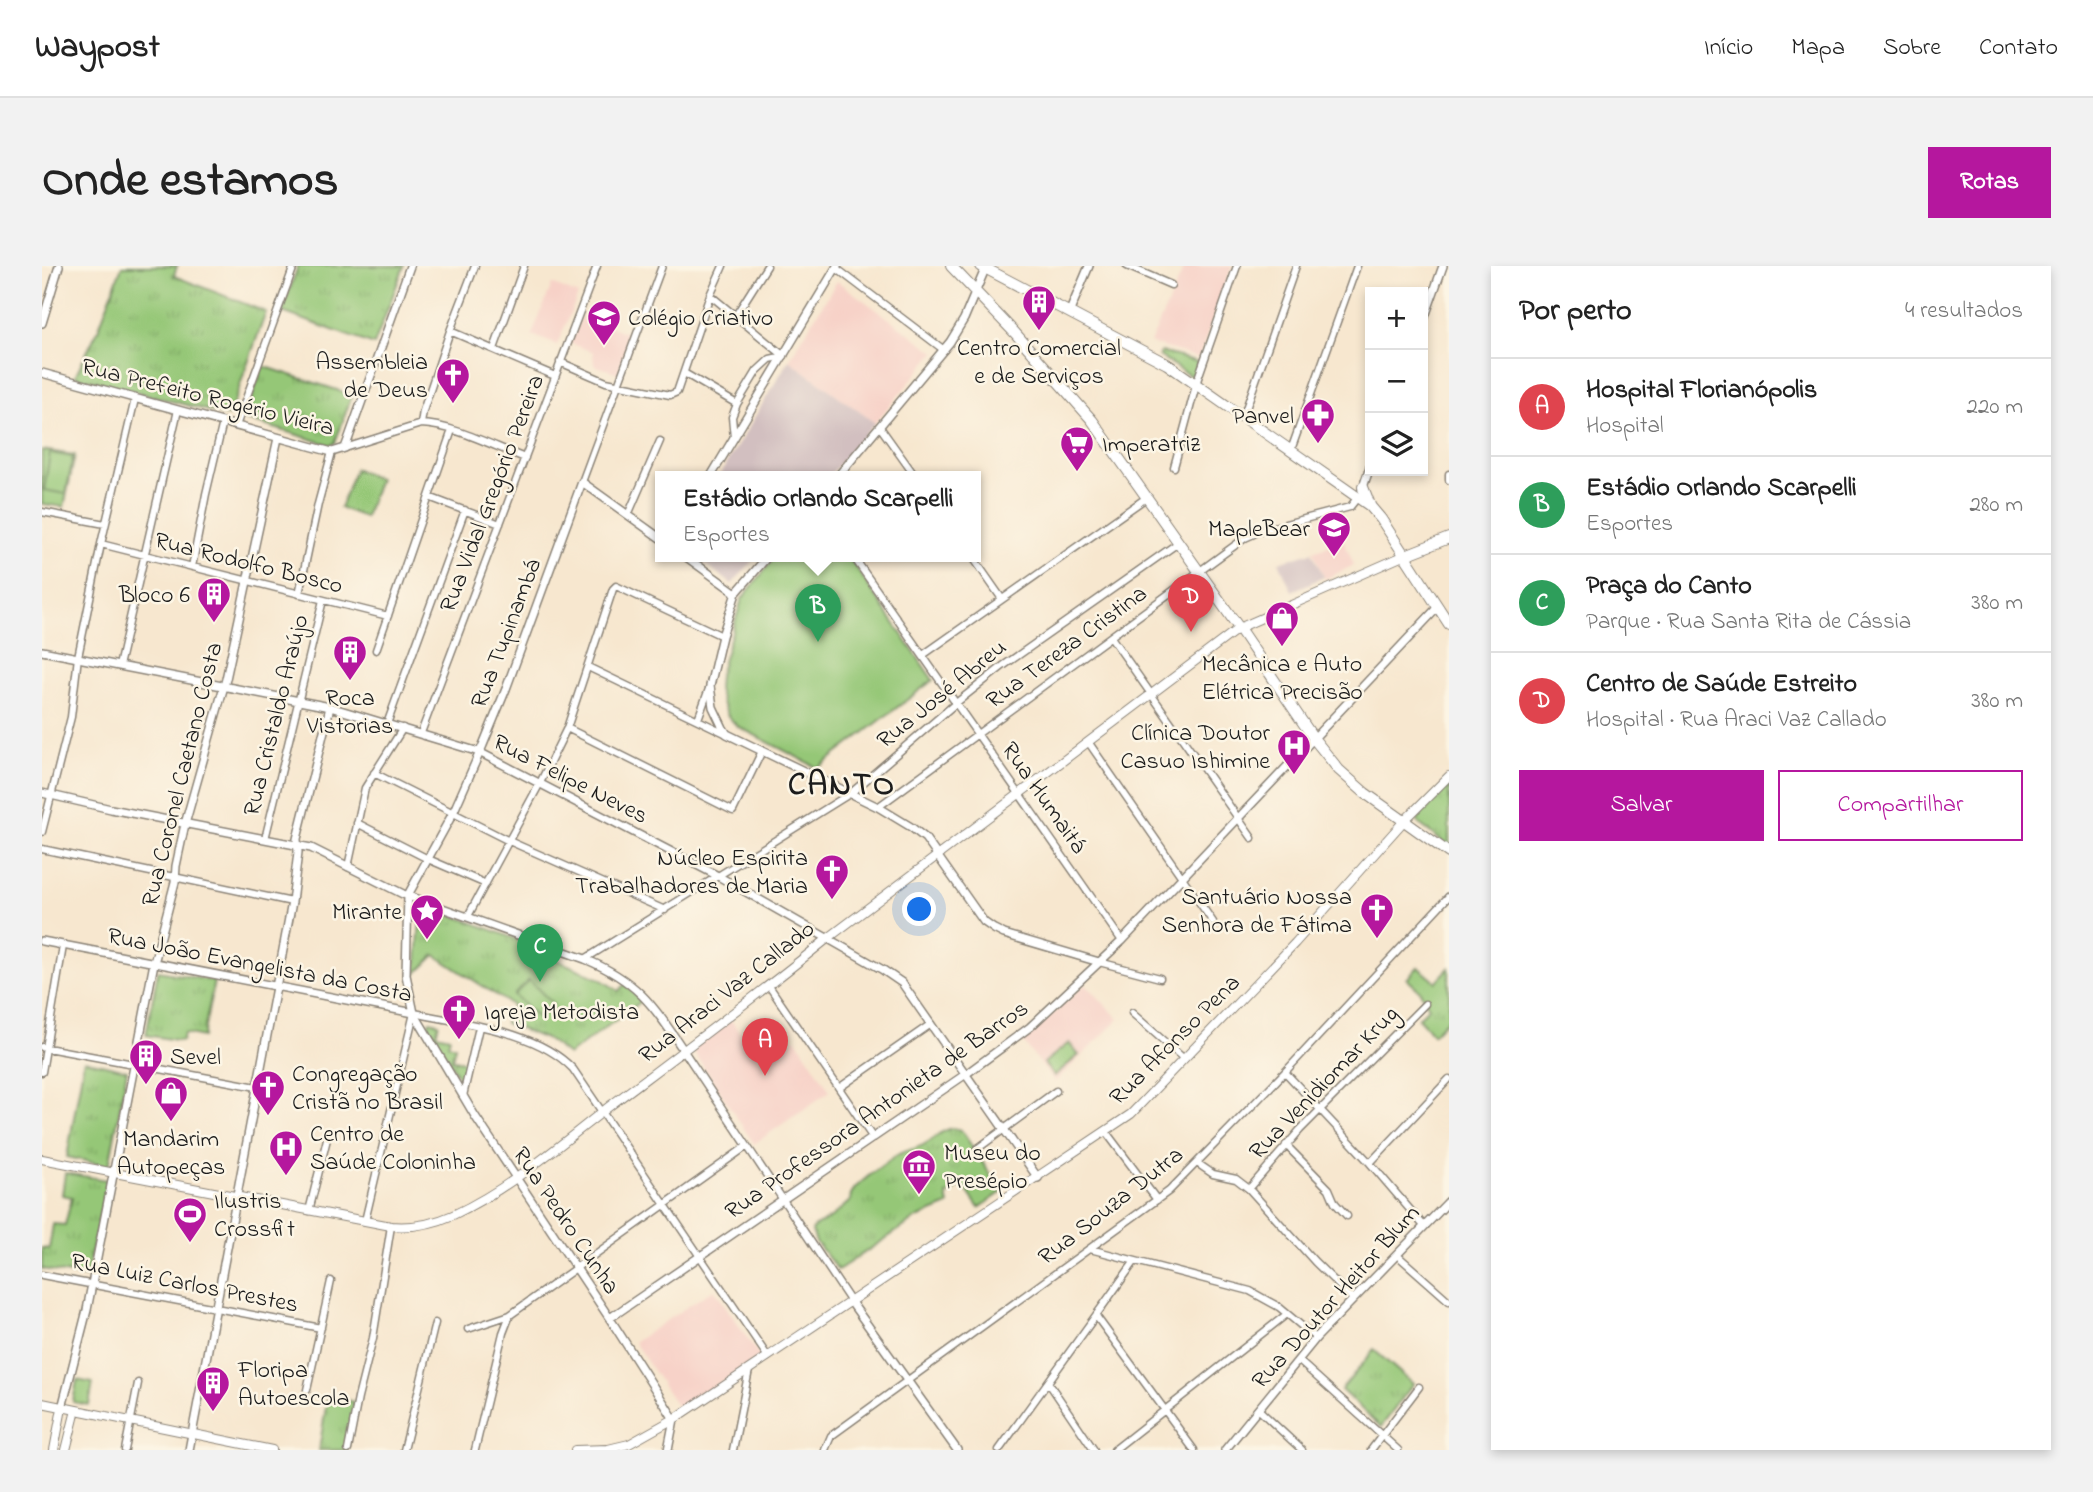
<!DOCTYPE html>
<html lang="pt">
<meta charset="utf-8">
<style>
:root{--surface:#fff;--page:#f2f2f2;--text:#222;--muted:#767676;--line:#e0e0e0;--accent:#b5179e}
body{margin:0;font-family:"Indie Flower",sans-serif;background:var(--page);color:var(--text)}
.controls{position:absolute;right:21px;top:21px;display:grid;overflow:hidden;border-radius:0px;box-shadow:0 4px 10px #0003}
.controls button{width:63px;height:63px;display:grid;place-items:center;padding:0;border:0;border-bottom:2px solid var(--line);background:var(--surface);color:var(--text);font:35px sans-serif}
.you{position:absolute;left:878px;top:644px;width:24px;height:24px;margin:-18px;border:5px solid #fff;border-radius:50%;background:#1a73e8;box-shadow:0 0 0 10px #1a73e833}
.badge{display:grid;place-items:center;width:46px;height:46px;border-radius:50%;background:var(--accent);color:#fff;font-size:23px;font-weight:700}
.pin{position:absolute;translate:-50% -58px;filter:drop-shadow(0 2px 4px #0008)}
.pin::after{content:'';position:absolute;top:37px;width:24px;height:21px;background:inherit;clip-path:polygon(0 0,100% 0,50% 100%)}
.popup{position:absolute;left:613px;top:205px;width:326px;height:91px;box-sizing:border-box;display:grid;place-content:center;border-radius:0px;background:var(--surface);filter:drop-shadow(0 2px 5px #0005);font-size:23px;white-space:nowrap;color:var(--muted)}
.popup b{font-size:26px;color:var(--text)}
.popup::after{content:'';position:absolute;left:50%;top:100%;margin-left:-14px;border:14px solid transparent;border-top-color:var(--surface)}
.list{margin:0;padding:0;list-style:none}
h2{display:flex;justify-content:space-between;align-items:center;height:91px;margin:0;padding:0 28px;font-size:30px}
h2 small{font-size:23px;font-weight:400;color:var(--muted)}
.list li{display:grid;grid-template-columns:46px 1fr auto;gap:21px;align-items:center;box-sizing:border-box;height:98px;padding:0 28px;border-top:2px solid var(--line)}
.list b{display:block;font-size:26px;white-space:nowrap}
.list p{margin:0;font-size:23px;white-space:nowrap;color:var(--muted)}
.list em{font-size:23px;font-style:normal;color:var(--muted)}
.actions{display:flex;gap:14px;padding:21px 28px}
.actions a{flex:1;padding:16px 0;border:2px solid var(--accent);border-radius:0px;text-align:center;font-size:24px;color:var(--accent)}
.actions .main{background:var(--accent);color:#fff}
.icon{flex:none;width:38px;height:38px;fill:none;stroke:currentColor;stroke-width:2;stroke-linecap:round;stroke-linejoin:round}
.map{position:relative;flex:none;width:1407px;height:1184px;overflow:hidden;border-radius:0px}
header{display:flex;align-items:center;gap:42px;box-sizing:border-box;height:98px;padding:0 35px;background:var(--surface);border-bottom:2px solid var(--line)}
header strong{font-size:33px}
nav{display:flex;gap:38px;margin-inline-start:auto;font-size:24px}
.intro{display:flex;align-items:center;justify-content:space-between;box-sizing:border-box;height:168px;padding:0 42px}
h1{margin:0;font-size:49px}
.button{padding:18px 32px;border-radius:0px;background:var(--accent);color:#fff;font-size:24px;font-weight:700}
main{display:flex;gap:42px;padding:0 42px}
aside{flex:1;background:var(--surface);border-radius:0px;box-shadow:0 4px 10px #0003}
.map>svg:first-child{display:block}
</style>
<header>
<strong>Waypost</strong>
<nav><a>Início</a><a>Mapa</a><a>Sobre</a><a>Contato</a></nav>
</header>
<div class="intro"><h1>Onde estamos</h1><a class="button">Rotas</a></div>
<main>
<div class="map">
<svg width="1407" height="1184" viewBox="0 0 1407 1184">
<defs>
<pattern id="grass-tufts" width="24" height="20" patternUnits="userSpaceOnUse" patternTransform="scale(1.75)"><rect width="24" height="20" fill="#95c777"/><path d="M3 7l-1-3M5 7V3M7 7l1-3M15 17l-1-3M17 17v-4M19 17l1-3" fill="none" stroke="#80aa66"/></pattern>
</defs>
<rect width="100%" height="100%" fill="#fcf5e5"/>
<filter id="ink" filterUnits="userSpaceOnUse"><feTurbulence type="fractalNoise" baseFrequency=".0143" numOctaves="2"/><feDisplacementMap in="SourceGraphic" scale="14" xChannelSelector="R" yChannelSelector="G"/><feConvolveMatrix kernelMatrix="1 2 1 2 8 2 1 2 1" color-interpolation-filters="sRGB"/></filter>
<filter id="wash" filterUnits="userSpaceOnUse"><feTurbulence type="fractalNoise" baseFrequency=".00686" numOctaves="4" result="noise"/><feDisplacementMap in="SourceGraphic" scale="28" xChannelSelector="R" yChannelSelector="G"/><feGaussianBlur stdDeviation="1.57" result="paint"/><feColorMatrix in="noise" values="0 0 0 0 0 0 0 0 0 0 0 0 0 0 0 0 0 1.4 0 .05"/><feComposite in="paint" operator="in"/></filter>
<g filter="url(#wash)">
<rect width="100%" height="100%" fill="#f7e7cf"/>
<path fill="#f7d1c7" d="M1143 0H1190L1157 92 1108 77Z
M795 15 893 86 833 157 747 94Z
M510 18 536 29 515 79 490 69Z
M540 49 589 69 576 107 552 99 551 86 528 77Z
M1302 275 1312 299 1283 313 1271 285Z
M1043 718 1077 753 1013 816 981 776Z
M689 754 717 795 754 772 788 825 712 878 650 783Z
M672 1023 718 1091 638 1145 592 1076Z"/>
<path fill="#d2bfc0" d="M747 94 833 157 787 210H677Z
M1270 286 1282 311 1250 325 1237 296Z
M652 290H715L690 318Z"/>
<path fill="url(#grass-tufts)" stroke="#58724a" stroke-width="2" d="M80 0H135L132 10 224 46 187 150 33 110 56 64Z
M256 0H362L332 79 240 46Z
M1119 86 1156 96 1150 111 1117 90Z
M221 100 310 129 293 177 289 179 202 153Z
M0 184 33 189 22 241 0 238Z
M1407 519V581L1375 556 1378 550Z
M381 638 495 681 497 686 558 713 577 725 583 718 600 735 526 789 506 774 463 757 471 740 393 689 374 708 379 640Z
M1376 701 1394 716 1407 702V752L1391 768 1376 752 1387 741 1377 724 1365 713Z
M116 705 172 715 161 771 142 767 140 775 104 769Z
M388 755 397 757 394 768 408 771 406 778 413 780 410 793 423 796 418 814 386 758Z
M42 794 85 804 67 900 25 891Z
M910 862 919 864 960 926 937 942 921 919 905 929 907 939 875 952 796 1004 774 976 770 965 773 960 789 952 808 935C809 930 808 929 811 925 816 917 854 888 863 885 871 883 876 882 883 878 896 871 894 867 910 862Z
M23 907 65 914 44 1011 0 1003V982L7 983 11 958 23 959 30 931 20 929Z
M1332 1084 1371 1118 1339 1161 1299 1124Z
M295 1132 312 1136 305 1184H277L285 1134 294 1136Z"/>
<path fill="#95c777" stroke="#58724a" stroke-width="2" d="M8 187 31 191 24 228 2 224Z
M313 203 337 213 323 251 298 242Z
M734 290H806L891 414 776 502 695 460 686 450 680 437 676 423 677 409 700 333Z
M487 714 511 738 496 752 472 729Z
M1027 777 1037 789 1012 810 1002 797Z
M35 1114 51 1117 47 1139 31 1136Z"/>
</g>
<g filter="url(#ink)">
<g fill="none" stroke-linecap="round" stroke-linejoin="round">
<g stroke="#8a8276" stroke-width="9">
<path id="minor" d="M1085 0 1129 19
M794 2 902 84
M668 29 742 90
M694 49 725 0
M408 65 513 110
M452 83 482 0
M518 96 564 116 628 129 635 126 668 29 681 0
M642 107 695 138
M1201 151 1254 0
M379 158 381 145 408 65 433 0
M194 160 252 0
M838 161 873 210
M692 172 690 151 695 138 715 105 728 93 742 90
M303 182 379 158C412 159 451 180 483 192
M1249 184 1315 0
M1132 201 1156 112 1195 0
M1407 208V214
M540 216 620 0
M387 231 458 258
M0 246 63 258
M586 249 618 175
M59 278 346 350
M811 290 1080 675
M930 290 960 333
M150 301 164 228 181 156
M257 328 276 238 290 186
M1069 371 1210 572
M334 384 410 164
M881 389 1104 232
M77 400 136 144
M546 401 685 468
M656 453 668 420
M345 458 423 244
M525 462 691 545 720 485
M379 467 555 0
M1047 477 1171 656
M332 507 467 575 623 644
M836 541 1203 272 1221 264 1308 241 1316 231
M315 557 386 593 444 618
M0 566 29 451 36 391 59 278 93 133
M223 573 281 334
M0 583 250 636
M306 601 323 522 361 462
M426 650 498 517 525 462 571 323 574 320 680 370
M543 693 809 527 914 437 961 400 1136 277
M1057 696 1118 712
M727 720 831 872
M1090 747 1141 792
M0 781 215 821
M642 785 809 1036
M0 806 21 680
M1243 806 1328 897 1382 960
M797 822 889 758
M421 830 437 761
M1064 866 1115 934
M1244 879 1287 923 1293 937 1305 950
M935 883 1014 825
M1155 897 1171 908 1194 913 1207 923 1273 996 1311 1033
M1328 897 1407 813
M1207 923 1258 864 1383 738
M267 945 286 869
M323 955 372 747C423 758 494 764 531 803L726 1091
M1048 983 1208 1025 1237 1041 1274 1072
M1355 989 1407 1035
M0 1009 279 1062
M1054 1050 1152 1184
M426 1063 468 1049
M1256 1094 1356 1184
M1006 1116 1052 1184
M265 1124 289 1015
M1216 1143 1260 1184
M83 1184 96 1117
M306 1184 316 1132 331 1072 349 960
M362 1184 393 1057
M433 1184 461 1067 468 1049 705 880
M691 1184 707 1104
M783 1184 789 1170 1127 925 1243 806 1407 630
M957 1184 1093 995
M1072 1184 1245 1048
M1329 1184 1377 1121"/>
</g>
<g stroke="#8a8276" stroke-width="10">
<path id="tertiary" d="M1028 45 1047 0
M1381 56 1401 0
M0 57 17 0
M0 107 290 186 303 182 306 174 368 0
M669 210 795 0
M796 210 908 76 922 53 944 1
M1320 224 1328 201
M618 272 540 216 464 423 441 479 411 547 366 629 364 709 372 747 433 850 572 1059 632 1153 626 1184
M643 290 694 327
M726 290 694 327 680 370 668 420 671 441 681 462 685 468 836 541 869 561 883 572 942 656 952 663 962 668 1057 696
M0 385 288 441 437 486 676 610 841 704 860 717 996 912
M0 527 69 543 269 582 361 628 543 693C596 715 611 739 642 785
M0 675 372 747
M809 1036 915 1184
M568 1052 924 808 988 761 1080 675 1396 341
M20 1142 45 1044 112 697 133 616 134 600 143 558 184 413 236 172
M147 1184 250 636 256 586 255 573 288 441
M1183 1184 1274 1072 1407 935"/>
</g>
<g stroke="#8a8276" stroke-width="10">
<path id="secondary" d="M0 893 349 960C372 962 391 958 411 949 469 922 519 878 569 839 642 784 715 730 785 673L1197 362 1361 290
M0 1137 230 1184
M12 1184 20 1142
M24 1184 34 1144
M533 1184 566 1183 587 1178 637 1150 1089 848 1253 677 1361 556 1407 510"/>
</g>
<g stroke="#8a8276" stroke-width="12">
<path id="primary" d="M909 0 973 67 1050 154 1197 362 1272 473 1297 504 1323 527 1407 587
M939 0 1125 98 1328 240 1339 253 1407 358
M1321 221 1328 239
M1361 290 1407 272"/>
</g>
<use href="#minor" stroke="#fff" stroke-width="6"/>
<use href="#tertiary" stroke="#fff" stroke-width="7"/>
<use href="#secondary" stroke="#fff" stroke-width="8"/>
<use href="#primary" stroke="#fff" stroke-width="10"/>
</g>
</g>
<defs>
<g id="building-pin" transform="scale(1.75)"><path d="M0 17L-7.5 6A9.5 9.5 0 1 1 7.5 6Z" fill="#b5179e" stroke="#fcf5e5"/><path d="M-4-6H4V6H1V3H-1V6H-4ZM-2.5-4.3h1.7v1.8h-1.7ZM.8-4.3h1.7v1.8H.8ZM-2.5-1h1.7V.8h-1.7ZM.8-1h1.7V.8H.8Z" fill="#fff"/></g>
<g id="school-pin" transform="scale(1.75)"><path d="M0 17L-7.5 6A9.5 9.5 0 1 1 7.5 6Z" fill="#b5179e" stroke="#fcf5e5"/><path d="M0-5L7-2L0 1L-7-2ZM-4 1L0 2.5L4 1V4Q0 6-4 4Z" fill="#fff"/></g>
<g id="church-pin" transform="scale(1.75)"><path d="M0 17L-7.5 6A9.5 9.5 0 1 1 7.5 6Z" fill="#b5179e" stroke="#fcf5e5"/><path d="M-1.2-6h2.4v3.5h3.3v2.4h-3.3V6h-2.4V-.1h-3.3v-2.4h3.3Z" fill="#fff"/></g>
<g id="pharmacy-pin" transform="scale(1.75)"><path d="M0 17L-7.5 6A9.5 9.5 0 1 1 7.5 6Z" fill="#b5179e" stroke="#fcf5e5"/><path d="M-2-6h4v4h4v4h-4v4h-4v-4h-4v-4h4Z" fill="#fff"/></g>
<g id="supermarket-pin" transform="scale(1.75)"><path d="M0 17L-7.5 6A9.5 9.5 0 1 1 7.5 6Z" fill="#b5179e" stroke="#fcf5e5"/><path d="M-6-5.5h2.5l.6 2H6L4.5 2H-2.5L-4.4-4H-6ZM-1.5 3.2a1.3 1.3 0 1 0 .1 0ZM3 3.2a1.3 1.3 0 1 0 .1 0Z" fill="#fff"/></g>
<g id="shop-pin" transform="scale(1.75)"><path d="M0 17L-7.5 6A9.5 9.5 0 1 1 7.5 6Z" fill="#b5179e" stroke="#fcf5e5"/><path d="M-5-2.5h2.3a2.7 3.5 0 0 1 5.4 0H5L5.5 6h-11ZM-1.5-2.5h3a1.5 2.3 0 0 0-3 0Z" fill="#fff"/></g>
<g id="hospital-pin" transform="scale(1.75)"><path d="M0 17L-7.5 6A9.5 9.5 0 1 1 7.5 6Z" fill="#b5179e" stroke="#fcf5e5"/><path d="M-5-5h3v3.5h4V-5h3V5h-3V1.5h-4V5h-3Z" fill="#fff"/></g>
<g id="sight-pin" transform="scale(1.75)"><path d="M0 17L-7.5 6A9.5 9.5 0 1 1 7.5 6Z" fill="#b5179e" stroke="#fcf5e5"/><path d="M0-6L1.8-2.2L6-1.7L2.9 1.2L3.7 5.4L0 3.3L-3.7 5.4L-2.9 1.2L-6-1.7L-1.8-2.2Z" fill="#fff"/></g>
<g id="museum-pin" transform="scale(1.75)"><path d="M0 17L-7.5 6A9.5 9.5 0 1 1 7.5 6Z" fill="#b5179e" stroke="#fcf5e5"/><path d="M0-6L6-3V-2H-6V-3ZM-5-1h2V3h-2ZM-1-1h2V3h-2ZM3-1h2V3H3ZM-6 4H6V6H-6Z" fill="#fff"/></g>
<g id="stadium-pin" transform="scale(1.75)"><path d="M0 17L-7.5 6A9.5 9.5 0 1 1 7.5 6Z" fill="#b5179e" stroke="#fcf5e5"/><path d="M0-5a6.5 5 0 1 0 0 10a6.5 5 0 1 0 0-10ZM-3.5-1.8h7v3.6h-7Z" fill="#fff"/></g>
</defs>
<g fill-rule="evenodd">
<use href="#building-pin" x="997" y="36"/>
<use href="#school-pin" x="562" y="51"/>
<use href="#church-pin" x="411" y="109"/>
<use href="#pharmacy-pin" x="1276" y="149"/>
<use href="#supermarket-pin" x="1035" y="177"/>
<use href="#school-pin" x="1292" y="262"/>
<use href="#building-pin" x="172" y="328"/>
<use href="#shop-pin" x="1240" y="352"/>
<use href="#building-pin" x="308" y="386"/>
<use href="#hospital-pin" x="1252" y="480"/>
<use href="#church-pin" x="790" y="605"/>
<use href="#church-pin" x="1335" y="644"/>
<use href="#sight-pin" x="385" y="645"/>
<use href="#church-pin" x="417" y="745"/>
<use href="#building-pin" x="104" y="790"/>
<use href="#church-pin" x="226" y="821"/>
<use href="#shop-pin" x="129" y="827"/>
<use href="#hospital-pin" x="244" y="881"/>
<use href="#museum-pin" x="877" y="900"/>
<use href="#stadium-pin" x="148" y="948"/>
<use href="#building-pin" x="171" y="1117"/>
</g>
<g text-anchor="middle" stroke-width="5" stroke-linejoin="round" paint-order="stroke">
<g font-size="24" fill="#1c1c1c" stroke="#fcf5e5" text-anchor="start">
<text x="586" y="59">Colégio Criativo</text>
<text x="997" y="89" text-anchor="middle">Centro Comercial<tspan x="997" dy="28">e de Serviços</tspan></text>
<text x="386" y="103" text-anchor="end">Assembleia<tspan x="386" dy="28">de Deus</tspan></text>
<text x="1252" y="157" text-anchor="end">Panvel</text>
<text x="1060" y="185">Imperatriz</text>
<text x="1268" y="270" text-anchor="end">MapleBear</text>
<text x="148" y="336" text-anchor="end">Bloco 6</text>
<text x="1240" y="405" text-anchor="middle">Mecânica e Auto<tspan x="1240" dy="28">Elétrica Precisão</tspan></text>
<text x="308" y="439" text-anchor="middle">Roca<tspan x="308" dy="28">Vistorias</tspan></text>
<text x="1228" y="474" text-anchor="end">Clínica Doutor<tspan x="1228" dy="28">Casuo Ishimine</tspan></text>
<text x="766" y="599" text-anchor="end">Núcleo Espirita<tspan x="766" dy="28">Trabalhadores de Maria</tspan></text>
<text x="1310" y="638" text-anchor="end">Santuário Nossa<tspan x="1310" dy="28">Senhora de Fátima</tspan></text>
<text x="360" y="653" text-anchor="end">Mirante</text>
<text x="442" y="753">Igreja Metodista</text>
<text x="128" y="798">Sevel</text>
<text x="250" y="815">Congregação<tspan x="250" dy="28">Cristã no Brasil</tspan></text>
<text x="268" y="875">Centro de<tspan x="268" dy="28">Saúde Coloninha</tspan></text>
<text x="129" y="880" text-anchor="middle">Mandarim<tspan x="129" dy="28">Autopeças</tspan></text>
<text x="902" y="894">Museu do<tspan x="902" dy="28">Presépio</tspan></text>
<text x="172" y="942">Ilustris<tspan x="172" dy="28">Crossfit</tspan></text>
<text x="196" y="1111">Floripa<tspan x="196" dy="28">Autoescola</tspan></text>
</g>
<g font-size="24" fill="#1c1c1c" stroke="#fcf5e5">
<text transform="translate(166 130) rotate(14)" y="8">Rua Prefeito Rogério Vieira</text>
<text transform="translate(449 227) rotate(-69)" y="8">Rua Vidal Gregório Pereira</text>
<text transform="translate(207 296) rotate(14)" y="8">Rua Rodolfo Bosco</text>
<text transform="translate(463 367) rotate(-69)" y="8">Rua Tupinambá</text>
<text transform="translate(1024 380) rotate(-36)" y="8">Rua Tereza Cristina</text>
<text transform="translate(899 427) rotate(-39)" y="8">Rua José Abreu</text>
<text transform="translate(233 449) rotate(-76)" y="8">Rua Cristaldo Araújo</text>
<text transform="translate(139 508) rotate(-76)" y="8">Rua Coronel Caetano Costa</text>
<text transform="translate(529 512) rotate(27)" y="8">Rua Felipe Neves</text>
<text transform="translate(1003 531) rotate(55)" y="8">Rua Humaitá</text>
<text transform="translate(218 698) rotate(11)" y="8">Rua João Evangelista da Costa</text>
<text transform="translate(684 725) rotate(-38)" y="8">Rua Araci Vaz Callado</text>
<text transform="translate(1132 773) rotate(-45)" y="8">Rua Afonso Pena</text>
<text transform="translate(1281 816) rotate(-46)" y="8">Rua Venidiomar Krug</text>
<text transform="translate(834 843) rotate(-35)" y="8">Rua Professora Antonieta de Barros</text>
<text transform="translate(1068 939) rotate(-38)" y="8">Rua Souza Dutra</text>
<text transform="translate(525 954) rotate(56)" y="8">Rua Pedro Cunha</text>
<text transform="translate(143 1016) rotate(11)" y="8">Rua Luiz Carlos Prestes</text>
<text transform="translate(1293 1030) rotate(-48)" y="8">Rua Doutor Heitor Blum</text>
</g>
<g font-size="32" font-weight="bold" letter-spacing="2" fill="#1c1c1c" stroke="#fcf5e5">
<text x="800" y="528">CANTO</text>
</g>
</g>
</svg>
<div class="controls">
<button>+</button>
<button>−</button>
<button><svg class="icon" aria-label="layers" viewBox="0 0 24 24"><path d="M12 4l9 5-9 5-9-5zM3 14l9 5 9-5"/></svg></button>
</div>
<div class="you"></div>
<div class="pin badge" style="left:723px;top:810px;background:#e0444e">A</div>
<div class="pin badge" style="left:776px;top:376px;background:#2e9e5b">B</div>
<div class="popup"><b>Estádio Orlando Scarpelli</b>Esportes</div>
<div class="pin badge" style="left:498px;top:716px;background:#2e9e5b">C</div>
<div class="pin badge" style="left:1149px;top:366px;background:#e0444e">D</div>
</div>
<aside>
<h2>Por perto<small>4 resultados</small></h2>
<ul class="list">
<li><span class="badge" style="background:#e0444e">A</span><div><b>Hospital Florianópolis</b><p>Hospital</p></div><em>220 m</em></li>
<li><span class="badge" style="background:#2e9e5b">B</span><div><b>Estádio Orlando Scarpelli</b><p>Esportes</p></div><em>280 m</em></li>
<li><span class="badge" style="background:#2e9e5b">C</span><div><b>Praça do Canto</b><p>Parque · Rua Santa Rita de Cássia</p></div><em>380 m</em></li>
<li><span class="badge" style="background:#e0444e">D</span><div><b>Centro de Saúde Estreito</b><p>Hospital · Rua Araci Vaz Callado</p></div><em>380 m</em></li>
</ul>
<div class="actions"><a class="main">Salvar</a><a>Compartilhar</a></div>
</aside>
</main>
